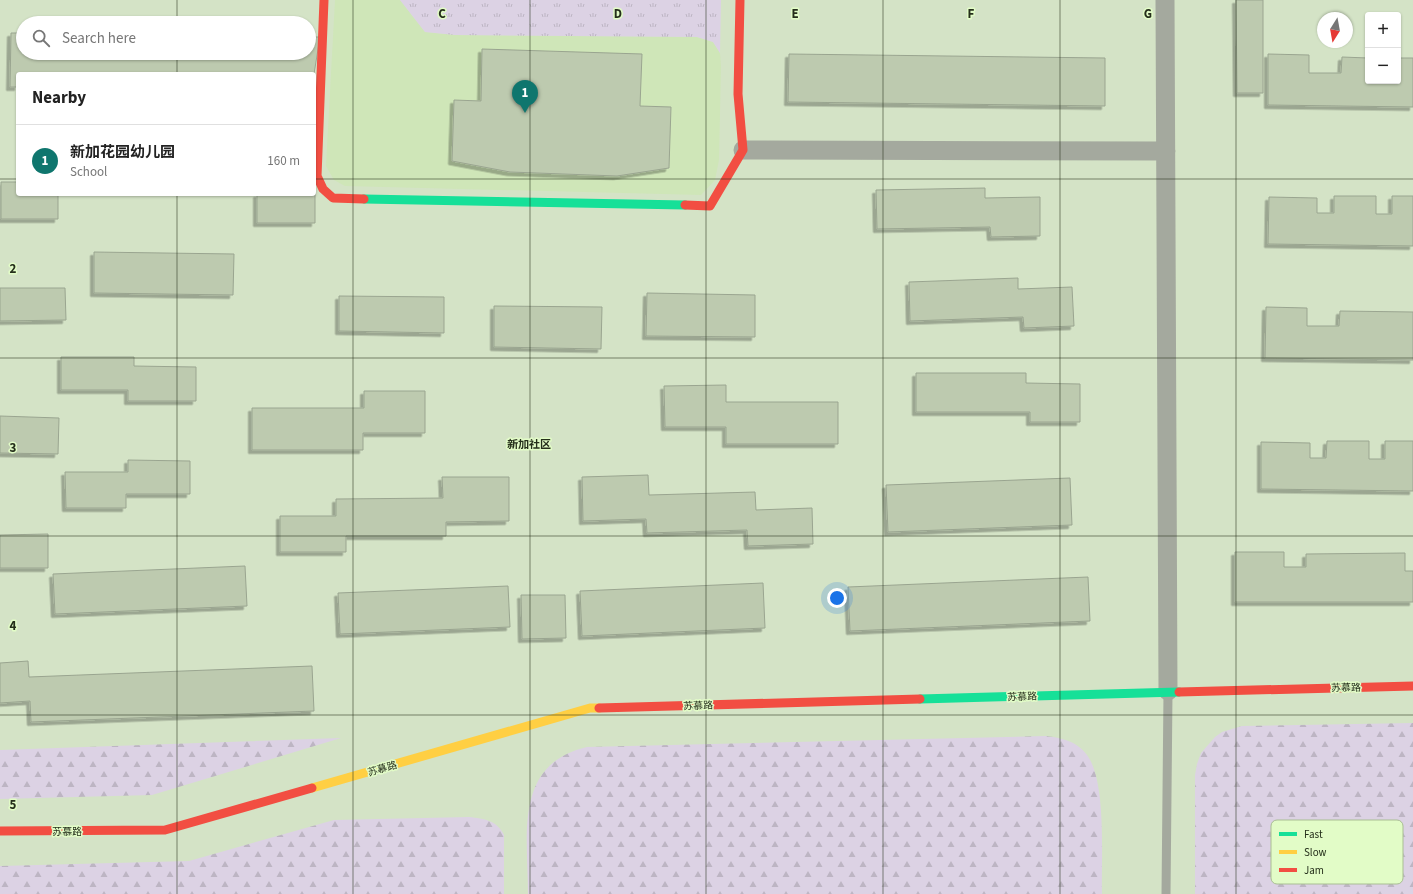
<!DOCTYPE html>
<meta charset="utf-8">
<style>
:root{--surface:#fff;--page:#f2f2f2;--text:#222;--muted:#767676;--line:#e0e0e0;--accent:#0f766e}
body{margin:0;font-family:"Source Sans 3","Noto Sans SC",sans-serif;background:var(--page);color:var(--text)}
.controls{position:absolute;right:12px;top:12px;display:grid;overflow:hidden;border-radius:4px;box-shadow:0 1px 3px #0004}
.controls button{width:36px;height:36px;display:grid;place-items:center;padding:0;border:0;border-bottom:1px solid var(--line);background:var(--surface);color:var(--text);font:20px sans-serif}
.compass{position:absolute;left:1317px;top:12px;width:36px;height:36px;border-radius:50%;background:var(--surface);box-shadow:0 1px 3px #0004;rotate:191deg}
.you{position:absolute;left:837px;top:598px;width:14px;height:14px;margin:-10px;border:3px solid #fff;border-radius:50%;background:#1a73e8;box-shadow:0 0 0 6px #1a73e833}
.badge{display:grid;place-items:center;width:26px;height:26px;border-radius:50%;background:var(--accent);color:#fff;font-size:13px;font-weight:700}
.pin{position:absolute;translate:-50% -33px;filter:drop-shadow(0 1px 2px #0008)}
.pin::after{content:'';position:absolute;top:21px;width:14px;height:12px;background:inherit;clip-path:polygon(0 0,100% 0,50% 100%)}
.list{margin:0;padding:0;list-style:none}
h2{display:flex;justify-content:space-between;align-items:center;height:52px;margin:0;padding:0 16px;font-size:17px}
h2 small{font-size:13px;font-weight:400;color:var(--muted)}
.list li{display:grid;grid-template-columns:26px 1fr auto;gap:12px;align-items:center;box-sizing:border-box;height:72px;padding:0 16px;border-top:1px solid var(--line)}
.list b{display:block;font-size:15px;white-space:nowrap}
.list p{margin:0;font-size:13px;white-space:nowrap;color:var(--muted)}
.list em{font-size:13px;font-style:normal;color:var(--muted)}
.icon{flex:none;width:22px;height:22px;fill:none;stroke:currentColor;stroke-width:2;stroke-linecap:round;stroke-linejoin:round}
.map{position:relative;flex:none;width:1413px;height:894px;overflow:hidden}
.search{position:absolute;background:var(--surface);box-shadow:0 1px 3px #0004;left:16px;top:16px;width:300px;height:44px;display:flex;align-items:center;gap:10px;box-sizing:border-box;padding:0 14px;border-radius:22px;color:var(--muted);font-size:15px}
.panel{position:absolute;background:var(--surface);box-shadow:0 1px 3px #0004;left:16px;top:72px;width:300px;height:124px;border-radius:4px}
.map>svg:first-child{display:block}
</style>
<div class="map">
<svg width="1413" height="894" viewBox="0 0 1413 894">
<defs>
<pattern id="grass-tufts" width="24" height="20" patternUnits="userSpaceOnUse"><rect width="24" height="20" fill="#dcd2e4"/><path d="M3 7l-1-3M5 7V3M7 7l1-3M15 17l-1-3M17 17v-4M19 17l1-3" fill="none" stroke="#bdb5c3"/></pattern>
<pattern id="forest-firs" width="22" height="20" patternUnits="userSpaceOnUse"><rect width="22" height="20" fill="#dcd2e4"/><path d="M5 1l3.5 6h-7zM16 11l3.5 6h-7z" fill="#bdb5c3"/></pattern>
<filter id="shadow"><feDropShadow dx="-3.5" dy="3.5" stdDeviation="0" flood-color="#0004"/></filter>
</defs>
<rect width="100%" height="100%" fill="#d4e3c6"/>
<path fill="#cfe6b8" d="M335 0H400L425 32 455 35 697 37 713 42 720 53 721 66 719 160 715 180 701 195 345 186 334 180 326 166Z"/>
<path fill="url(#grass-tufts)" d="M400 0H721L720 53 713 42 697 37 455 35 425 32Z"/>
<path fill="url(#forest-firs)" d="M1413 723V894H1195V775L1197 764 1201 753 1215 737 1222 732 1242 726Z
M1046 736C1061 738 1077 741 1087 755 1107 782 1101 859 1102 894H528C528 836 513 764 587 747Z
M341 738 152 795 0 799V750Z
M469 817C484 819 497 820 504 835V894H0V866L189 861 334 820Z"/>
<path fill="#bdcaaf" stroke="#9aa590" filter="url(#shadow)" d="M1236 0H1263V93H1237Z
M11 33H23V53H309V37H320L314 74H18V87H10Z
M482 49 642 54 640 106 671 107 669 168 617 176 510 172 452 161 454 100 481 101Z
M789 54 1105 58V106L788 102Z
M1268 54 1309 55V73H1341L1342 57 1368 58V81H1398V58H1413V107L1268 105Z
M1 182H18V194H58V219H1Z
M315 183V223H257V194H314Z
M985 188V198L1040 197V236L991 237 990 227 877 229 876 190Z
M1334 196H1376V214H1392V196H1413V246L1268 244 1269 197 1317 198V213H1334Z
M94 252 234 254 233 295 94 293Z
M1018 278V289L1072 287 1074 326 1024 328 1023 317 910 321 909 282Z
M0 288H65L66 320 0 321Z
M647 293 755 295V337L646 336Z
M339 296 444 297V333L339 331Z
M494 306 602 307 601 349 494 347Z
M1266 307 1307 308V326H1339L1340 311 1413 312V360L1265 358Z
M61 357H134V366L196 367V401H128V390H61Z
M916 373H1026V383L1080 384V422H1030V412H916Z
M726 385V402H838V444H726V427H665L664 386Z
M364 391H425V433H363V450H252V408H364Z
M0 416 59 418 58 454 0 453Z
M1327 441H1369V459H1385V441H1413V491L1261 489V442L1310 443V458H1326Z
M128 460 190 461V494H126V508H66L65 472H128Z
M648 475 649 495 755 492 756 510 812 508 813 544 748 546 747 530 647 533 646 519 583 521 582 477Z
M442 477H509V521L446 522V536H346V552H280V516H336V499L443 498Z
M1070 478 1072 525 888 532 886 485Z
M48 534V568H0V535Z
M1235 552H1284V567H1306V554L1405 553V571H1413V602H1235Z
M245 566 247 606 55 614 53 574Z
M1088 577 1090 621 850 631 848 587Z
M763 583 765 628 582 636 580 591Z
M508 586 510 627 340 634 338 593Z
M521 595H565L566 638 522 639Z
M28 661 29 677 312 666 314 711 31 722 30 701 0 703V663Z"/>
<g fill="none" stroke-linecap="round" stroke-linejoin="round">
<path stroke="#a4a99e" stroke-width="9" d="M1166 894 1168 693"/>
<path stroke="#a4a99e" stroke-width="19" d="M1165 0 1168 691
M743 150 1166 151"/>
<path stroke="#16e098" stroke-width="9" d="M364 199 685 205
M920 699 1179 692"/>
<path stroke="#ffcf43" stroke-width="9" d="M312 788 590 708H599"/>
<path stroke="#f24e42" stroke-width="9" d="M324 0 317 176 323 189 333 198 364 199
M685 205 710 206 743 150 738 94 740 0
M1179 692 1413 686
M599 708 920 699
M0 831 165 830 312 788"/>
</g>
<path fill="none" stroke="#252f1b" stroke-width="1" stroke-opacity="0.55" d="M177 0V23M353 0V894M530 0V894M706 0V894M883 0V894M1060 0V894M1236 0V894M177 53V74M0 179H18M314 179H1413M177 194V894M0 358H1413M0 536H1413M0 715H1413"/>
<g text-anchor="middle" stroke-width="3" stroke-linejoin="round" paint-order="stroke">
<g font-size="10" fill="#252f1b" stroke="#e2fcc7">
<text transform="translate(1346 687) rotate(-1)" y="4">苏慕路</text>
<text transform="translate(1022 696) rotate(-2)" y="4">苏慕路</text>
<text transform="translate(698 705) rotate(-2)" y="4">苏慕路</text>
<text transform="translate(382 768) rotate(-16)" y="4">苏慕路</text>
<text x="67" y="835">苏慕路</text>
</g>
<g font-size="11" font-weight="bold" fill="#252f1b" stroke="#e2fcc7">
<text x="529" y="448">新加社区</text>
</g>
</g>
<rect x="1271" y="820" width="132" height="64" rx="6" fill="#e2fcc7" stroke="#a9be93" stroke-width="1"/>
<rect x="1279" y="832" width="18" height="4" fill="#16e098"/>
<rect x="1279" y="850" width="18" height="4" fill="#ffcf43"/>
<rect x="1279" y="868" width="18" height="4" fill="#f24e42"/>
<g font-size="11" fill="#252f1b">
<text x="1304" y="838">Fast</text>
<text x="1304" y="856">Slow</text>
<text x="1304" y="874">Jam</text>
</g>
<g font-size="13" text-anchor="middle" font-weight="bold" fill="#252f1b" stroke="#e2fcc7" stroke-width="3" stroke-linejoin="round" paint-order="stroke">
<text x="442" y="18">C</text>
<text x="618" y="18">D</text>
<text x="795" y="18">E</text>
<text x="971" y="18">F</text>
<text x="1148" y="18">G</text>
<text x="13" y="273">2</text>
<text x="13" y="452">3</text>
<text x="13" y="630">4</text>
<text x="13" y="809">5</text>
</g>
</svg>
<div class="controls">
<button>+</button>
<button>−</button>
</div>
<svg class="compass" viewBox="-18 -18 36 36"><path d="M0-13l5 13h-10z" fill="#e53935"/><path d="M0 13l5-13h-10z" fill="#767676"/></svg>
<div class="you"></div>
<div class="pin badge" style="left:525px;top:113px">1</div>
<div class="search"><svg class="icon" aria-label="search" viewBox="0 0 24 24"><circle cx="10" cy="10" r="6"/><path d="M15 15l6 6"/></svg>Search here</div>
<section class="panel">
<h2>Nearby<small></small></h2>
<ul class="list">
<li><span class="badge">1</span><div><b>新加花园幼儿园</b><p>School</p></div><em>160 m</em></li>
</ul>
</section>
</div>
